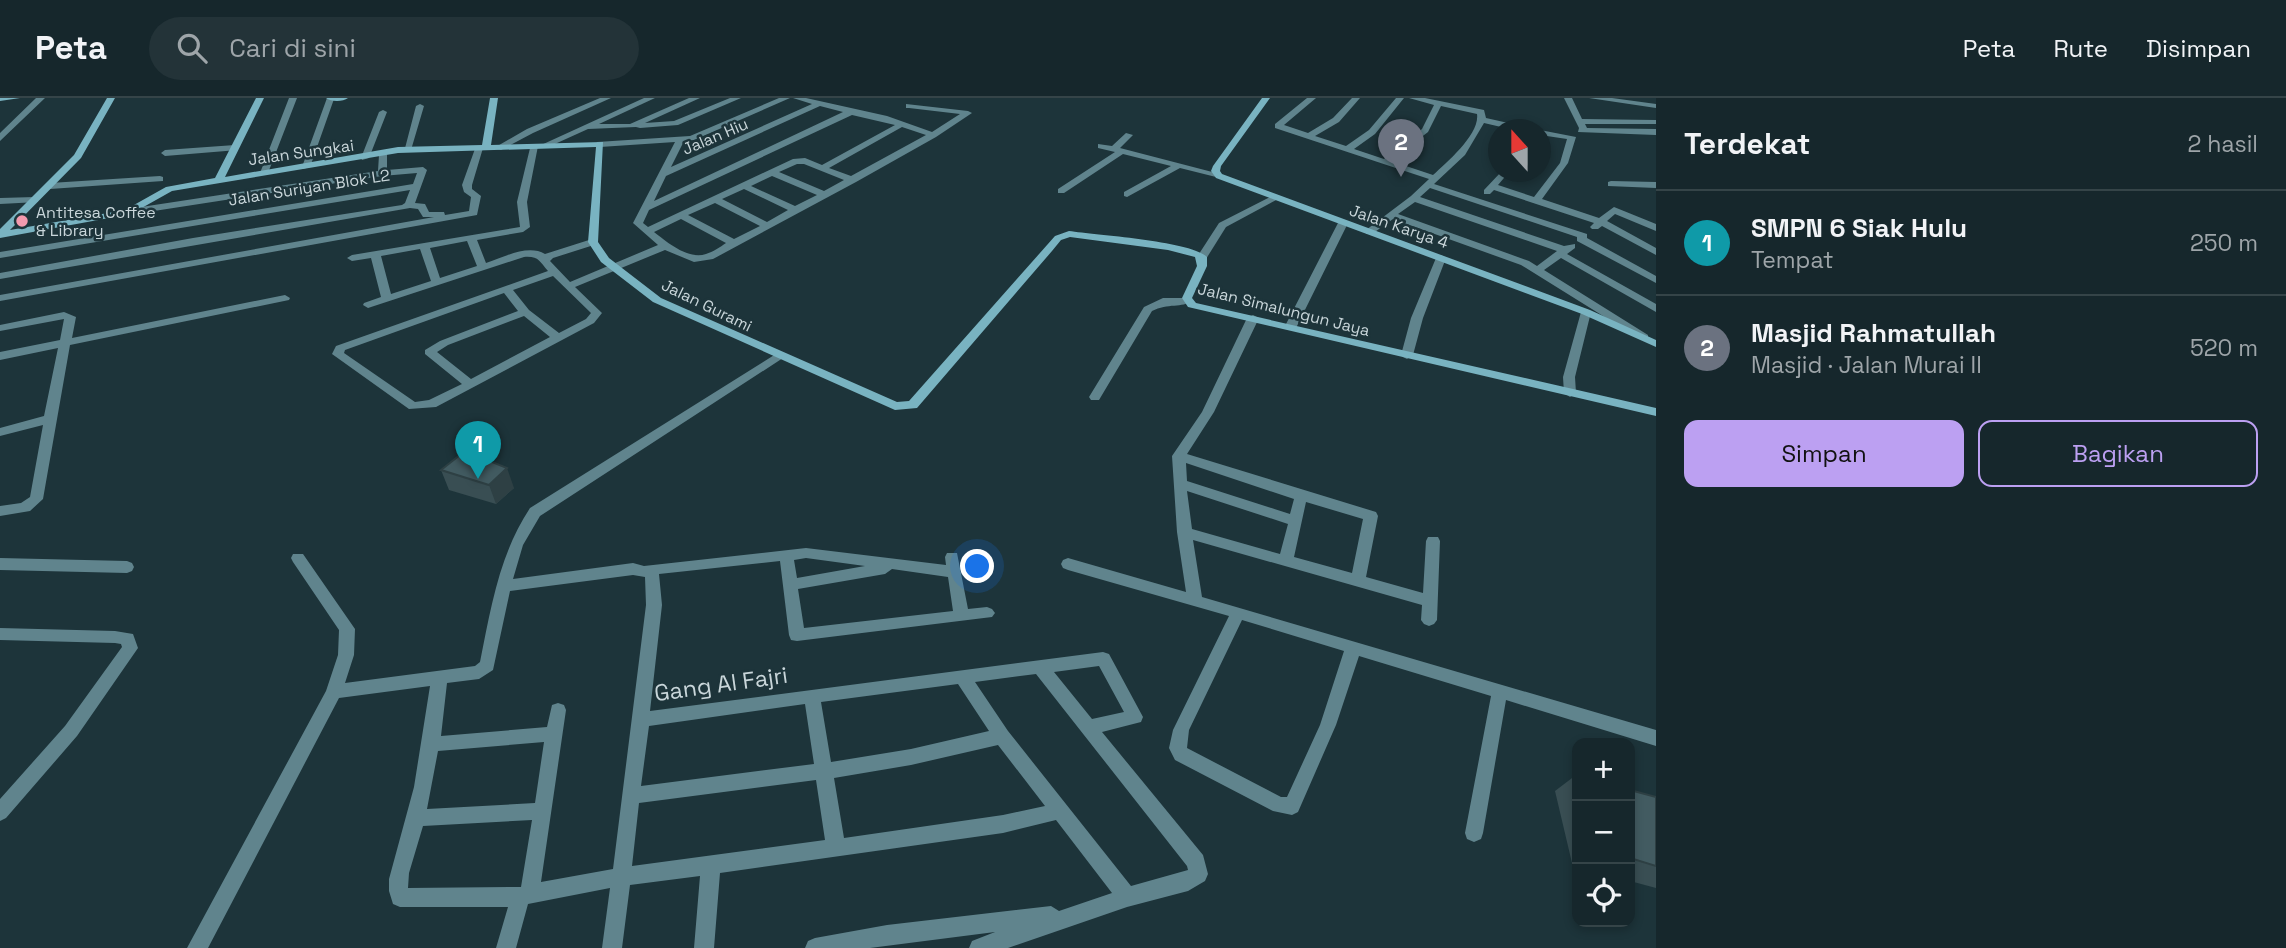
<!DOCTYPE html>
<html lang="id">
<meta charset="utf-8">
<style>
:root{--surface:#16272c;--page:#233338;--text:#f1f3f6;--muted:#9ea5a9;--line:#354448;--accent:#bca0f2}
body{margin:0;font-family:"Space Grotesk",sans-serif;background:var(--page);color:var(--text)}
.controls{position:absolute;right:21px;bottom:21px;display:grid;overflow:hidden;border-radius:14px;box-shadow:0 4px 10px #0003}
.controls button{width:63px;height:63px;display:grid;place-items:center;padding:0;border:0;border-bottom:2px solid var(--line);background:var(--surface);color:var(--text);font:35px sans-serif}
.compass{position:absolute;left:1488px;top:21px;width:63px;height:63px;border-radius:50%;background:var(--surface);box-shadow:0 4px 10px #0003;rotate:339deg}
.you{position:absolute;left:978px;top:469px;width:24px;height:24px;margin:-18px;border:5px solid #fff;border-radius:50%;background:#1a73e8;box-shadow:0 0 0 10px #1a73e833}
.badge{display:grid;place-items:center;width:46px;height:46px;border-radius:50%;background:var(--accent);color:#fff;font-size:23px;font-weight:700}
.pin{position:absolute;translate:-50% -58px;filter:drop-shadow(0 2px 4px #0008)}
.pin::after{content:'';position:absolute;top:37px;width:24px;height:21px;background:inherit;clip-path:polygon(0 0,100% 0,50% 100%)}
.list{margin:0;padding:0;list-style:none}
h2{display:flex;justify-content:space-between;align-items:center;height:91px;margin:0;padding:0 28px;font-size:30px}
h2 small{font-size:23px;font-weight:400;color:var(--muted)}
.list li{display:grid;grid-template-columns:46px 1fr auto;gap:21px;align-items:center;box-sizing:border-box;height:105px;padding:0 28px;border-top:2px solid var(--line)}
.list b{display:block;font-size:26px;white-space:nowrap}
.list p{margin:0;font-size:23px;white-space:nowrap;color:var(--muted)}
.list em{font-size:23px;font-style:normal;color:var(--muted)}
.actions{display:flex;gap:14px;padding:21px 28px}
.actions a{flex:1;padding:16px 0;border:2px solid var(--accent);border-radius:14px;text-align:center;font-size:24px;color:var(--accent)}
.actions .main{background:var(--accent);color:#111}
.icon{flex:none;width:38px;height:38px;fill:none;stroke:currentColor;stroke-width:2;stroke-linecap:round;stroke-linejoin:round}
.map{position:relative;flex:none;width:1656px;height:850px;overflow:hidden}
header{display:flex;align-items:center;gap:42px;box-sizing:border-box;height:98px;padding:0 35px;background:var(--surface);border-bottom:2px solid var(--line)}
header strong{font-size:33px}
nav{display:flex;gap:38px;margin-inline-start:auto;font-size:24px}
.search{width:490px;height:63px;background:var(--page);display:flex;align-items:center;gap:18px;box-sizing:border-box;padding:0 24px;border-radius:38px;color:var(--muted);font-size:26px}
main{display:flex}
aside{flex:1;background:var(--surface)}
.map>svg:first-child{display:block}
</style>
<header>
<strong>Peta</strong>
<div class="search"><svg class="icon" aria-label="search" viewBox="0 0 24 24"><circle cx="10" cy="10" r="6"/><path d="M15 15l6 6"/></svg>Cari di sini</div>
<nav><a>Peta</a><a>Rute</a><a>Disimpan</a></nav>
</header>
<main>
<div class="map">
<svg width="1656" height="850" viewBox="0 0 1656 850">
<rect width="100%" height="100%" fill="#1d343a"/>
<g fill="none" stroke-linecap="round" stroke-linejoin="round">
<path fill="#60848d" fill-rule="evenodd" d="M36 0H45L0 43V35Z
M289 0H297L268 75 261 77 260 75Z
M327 0 334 1 310 69 303 71 302 69Z
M600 0H611L533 35 501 52 494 50 527 31Z
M644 0H655L599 26H630L689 0H700L645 25 674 23 730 0H741L678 27 640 30 636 29 588 31 546 50 539 48Z
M779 0H790L694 42 684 43 671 69 812 6 793 0H806L887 18 932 34 960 16 909 10H906V6L968 13 972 15 936 39 856 84 713 161 694 164 665 152 575 189 602 215 594 225 436 309 409 311 332 256 336 248 548 173C539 163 539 158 524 159L368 210 363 207 364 205 381 199 371 160 352 163 347 160 352 157 520 129 517 104 531 46 538 48 527 104 530 129 523 134 477 142 486 165C504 159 528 146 545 156L589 142H597V146L553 160 550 163 570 184 658 147 633 125 675 44 600 49 596 46 597 44 690 38ZM820 8 843 14 654 103 666 78ZM852 17 895 27 822 67 805 60 793 61 648 129 643 125 649 112ZM902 29 926 37 851 78 829 70ZM797 66H804L844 82 824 93 779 74ZM772 78 817 97 795 108 751 88ZM744 91 788 112 767 124 722 101ZM715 105 760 128 734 141 688 117ZM681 121 726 145C720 149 713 154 706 156 688 162 667 144 654 134ZM467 143 477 168 440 180 430 150ZM420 151 431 183 391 196 381 158ZM553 178 591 215 586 221 559 235 529 212 513 192ZM504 195 518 213 440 243 425 252V256L462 286 429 302 415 304 344 255 345 252ZM524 218 550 239 471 281 437 254 448 247Z
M1307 0H1316L1284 27 1308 35 1333 20 1352 0H1360L1339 24 1315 38 1346 48 1369 32 1396 0H1404L1375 36 1354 51 1384 61 1422 31 1434 7 1409 0H1425L1484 12 1486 20 1530 30 1514 32 1484 25 1465 57 1434 86 1587 136V140L1656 178V185L1577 143V139L1430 90 1420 99 1564 148 1575 146V150L1567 156 1656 206V214L1561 160 1544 172 1648 237V241H1640L1521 167 1393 121 1372 136H1366V132L1411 98 1429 81 1275 30V26ZM1441 8 1477 16C1480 36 1447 64 1433 77L1391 63 1428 34ZM1415 104 1557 153 1537 168 1529 163 1398 116Z
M1564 0H1572L1582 21 1656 22V26H1585L1587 30 1656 31V37L1578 34 1579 30Z
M1589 0H1612L1656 6V10Z
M420 6 424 8 411 52 404 54 416 8Z
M383 12 387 14 369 60 362 62 361 60 379 14Z
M1540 32 1576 39 1568 65 1542 101 1599 120 1614 109 1656 126V133L1615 116 1607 123 1656 150V157L1602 128 1598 131H1592L1590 129 1594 125 1494 92 1490 96H1484V92L1501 74H1509L1498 87 1534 99 1560 65 1567 41 1540 37Z
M1126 35 1133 37 1120 50 1220 76 1216 79 1180 70 1127 99 1124 98V94L1171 68 1123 56 1064 95H1058V91L1115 54 1098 50V46L1112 48Z
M235 47 238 48V52L165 58 161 55 165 52Z
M476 48 483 50 472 87V91L481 98 477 117 0 203V197L434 119H423L418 111 410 110 0 181V175L193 140 402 107 405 105 410 92 0 160V154L413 86 417 75 382 78 128 117 123 114 128 111 378 73 379 57 383 54 387 57V72L423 69 427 72 415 105 425 106 429 114H444L445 117 469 113 471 99 464 94 462 87Z
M160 78 163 79V83L50 91 45 88 50 85Z
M1611 83 1656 84V90L1608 88V84Z
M1272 98 1280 100 1226 129 1206 161H1198L1197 159 1219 125Z
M35 99 38 100V104L0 106V100Z
M1343 122 1348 125 1297 228 1291 231 1287 230 1285 228 1338 125Z
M1441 157 1446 160 1423 220 1413 257 1407 261 1403 259 1401 257 1411 220 1436 160Z
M285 197 290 200 289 202 70 247 43 401 30 413 0 418V408L21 405 30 399 43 327 0 338V330L44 318 58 250 0 262V254L60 242 64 221 0 233V227L64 214 76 219 72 240Z
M1163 200H1187L1192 203C1182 210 1168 205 1152 213L1099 302H1091L1089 299 1144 209Z
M1586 211 1591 214 1575 279 1576 295 1570 299 1564 295 1563 279 1581 214Z
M1253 217 1259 220 1214 314 1187 356 1376 414 1378 418 1366 479 1423 495 1426 443 1428 439H1438L1440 443 1437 522 1434 526 1429 528 1424 526 1421 522 1422 507 1193 442 1202 499 1656 632V648L1506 602 1483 735 1481 741 1474 744 1467 741 1465 735 1491 598 1359 558 1336 627 1298 714 1292 717 1273 713 1175 662 1169 650 1173 632 1229 518 1068 472 1063 470 1061 466 1063 462 1068 460 1186 494 1177 434 1172 358 1202 314 1247 220ZM1186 365 1294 401 1290 416 1187 383ZM1187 393 1288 426 1280 456 1192 431ZM1306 404 1363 421 1352 475 1294 459ZM1242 522 1344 553 1320 627 1287 699H1281L1187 650 1189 632Z
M779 254 785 258 783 260 540 418 523 447 513 481 633 465 644 468 806 450 946 467 945 459 947 455H957L968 511 987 509 992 511 995 515 992 519 797 543 791 542 789 537 780 463 659 476 662 507 650 613 1103 554 1109 556 1143 619 1141 624 1102 634 1203 757 1208 776 1205 783 1188 793 1127 809 1008 850H969L972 843 995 834 870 850H805L808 843 815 840 887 827 1051 808 1059 813 1112 795 1056 722 1003 735 720 775 714 850H694L700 778 630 787 622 850H602L610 790 528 806 516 850H496L508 809H400L393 806 389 793V781L414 689 430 588 339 600 208 850H187L326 593 338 557 339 532 293 464 291 460 293 456H303L355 531 354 557 345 585 475 568 480 564C491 510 499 457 530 410ZM806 460 865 468 797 480 794 462ZM892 471 948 479 953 513 804 530 798 491 885 476ZM633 477 645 479 646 507 613 771 541 784 566 612 564 607 558 605 552 607 547 629 441 638 447 585 479 581 493 572 510 493ZM1099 568 1124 614 1092 621 1054 574ZM1036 576 1187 768 1188 772 1131 788 1008 633 975 584ZM958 586 989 633 911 651 831 664 821 604ZM805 606 814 666 641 688 649 628ZM544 644 535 705 427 711 438 653ZM998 647 1045 708 1003 717 844 740 834 680 911 667ZM816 682 825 742 632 768 639 705ZM532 722 521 789 408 790 409 775 423 728Z
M0 460 127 463 132 465 134 469 132 473 127 475 0 472Z
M0 530 115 533 133 536 138 550 77 638 6 720 0 723V701L65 628 122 549 121 546 115 545 0 542Z"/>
<path fill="#79b3c1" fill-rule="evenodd" d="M0 0H20L0 3Z
M107 0H115L81 60 10 132 125 112 166 89 215 80 256 0H264L225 79 398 49 482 47 490 0H498L491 47 603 44 598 144 609 160 661 200 897 304 909 303 1055 138 1069 133C1096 137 1191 143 1207 159V168L1192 200 1196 205 1656 310V318L1188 209 1182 200 1197 168 1195 159 1168 152 1070 139 1061 142 1052 153 917 310 895 312 653 204 601 164 588 144 596 49 398 55 172 93 131 116 0 140V131L74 57Z
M326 0H348C343 4 331 4 326 0Z
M1262 0H1270L1221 68 1220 73 1222 76 1590 212 1656 242V249L1582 216 1216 80 1211 73 1213 68Z"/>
</g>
<path fill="#394e53" d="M441 372 514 390 496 406 449 392Z
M1576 677H1577V767L1572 765 1555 693Z
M1630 692 1656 699V790L1630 783Z"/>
<path fill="#2e4044" d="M507 370 514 390 496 406 489 387Z"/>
<path fill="#425b61" stroke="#2e4044" stroke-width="2" d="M465 353 507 370 489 387 441 372Z
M1630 692 1656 699V768L1630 760Z"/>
<circle fill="#f29aae" stroke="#1d343a" stroke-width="2.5" cx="22" cy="123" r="7"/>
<g text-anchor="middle" stroke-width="5" stroke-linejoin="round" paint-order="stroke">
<g font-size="16" fill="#c9d6da" stroke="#1d343a">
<text transform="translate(715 38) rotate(-23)" y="6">Jalan Hiu</text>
<text transform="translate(301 54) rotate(-8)" y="6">Jalan Sungkai</text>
<text transform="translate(309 89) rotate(-9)" y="6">Jalan Suriyan Blok L2</text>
<text transform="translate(1399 128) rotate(19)" y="6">Jalan Karya 4</text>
<text transform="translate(707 207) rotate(26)" y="6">Jalan Gurami</text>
<text transform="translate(1284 211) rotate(14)" y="6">Jalan Simalungun Jaya</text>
</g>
<g font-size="16" fill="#c9d6da" stroke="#1d343a" text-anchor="start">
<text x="36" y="120">Antitesa Coffee<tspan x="36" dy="18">&amp; Library</tspan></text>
</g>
<g font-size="23" fill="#c9d6da" stroke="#1d343a">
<text transform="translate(721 586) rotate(-8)" y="8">Gang Al Fajri</text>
</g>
</g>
</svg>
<div class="controls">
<button>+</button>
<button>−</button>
<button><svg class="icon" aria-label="locate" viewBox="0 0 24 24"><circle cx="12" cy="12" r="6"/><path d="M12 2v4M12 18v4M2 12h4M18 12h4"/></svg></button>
</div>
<svg class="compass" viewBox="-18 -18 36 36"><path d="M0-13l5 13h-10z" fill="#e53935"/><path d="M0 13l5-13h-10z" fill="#9ea5a9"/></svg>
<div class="you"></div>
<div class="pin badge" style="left:478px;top:381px;background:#0f9aa8">1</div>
<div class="pin badge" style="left:1401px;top:79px;background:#6b7280">2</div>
</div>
<aside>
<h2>Terdekat<small>2 hasil</small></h2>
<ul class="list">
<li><span class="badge" style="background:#0f9aa8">1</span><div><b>SMPN 6 Siak Hulu</b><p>Tempat</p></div><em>250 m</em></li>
<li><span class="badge" style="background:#6b7280">2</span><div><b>Masjid Rahmatullah</b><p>Masjid · Jalan Murai II</p></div><em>520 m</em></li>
</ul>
<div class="actions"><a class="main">Simpan</a><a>Bagikan</a></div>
</aside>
</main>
